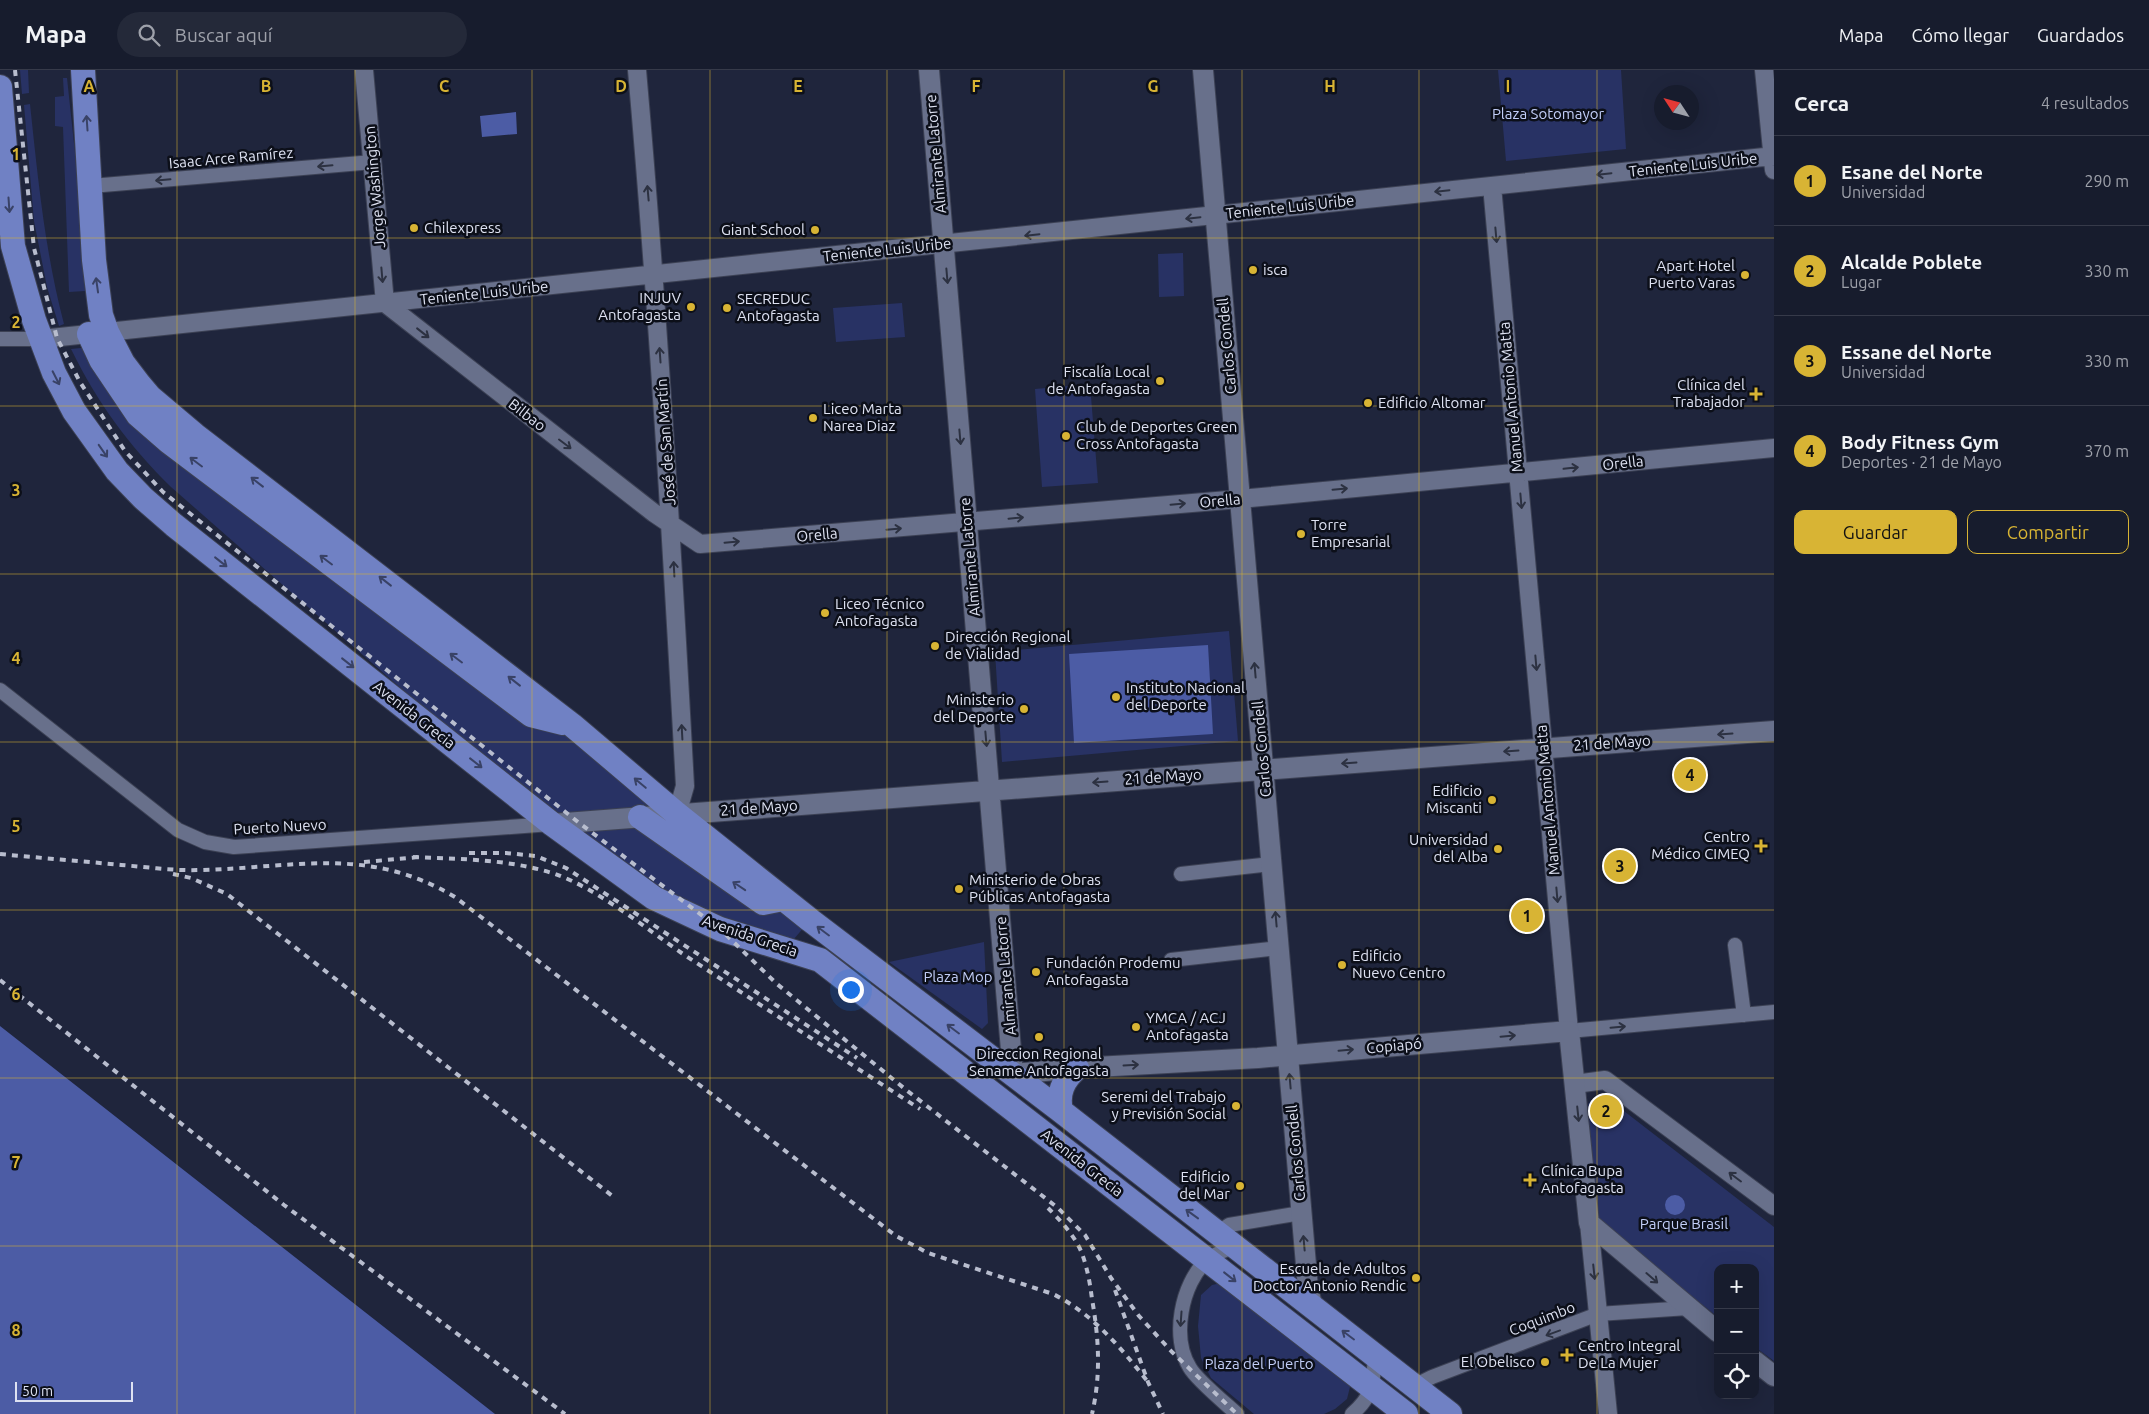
<!DOCTYPE html>
<html lang="es">
<meta charset="utf-8">
<style>
:root{--surface:#171c2d;--page:#242939;--text:#f1f3f6;--muted:#9ea1aa;--line:#363a49;--accent:#d8b434}
body{margin:0;font-family:Ubuntu,sans-serif;background:var(--page);color:var(--text)}
.controls{position:absolute;right:15px;bottom:15px;display:grid;overflow:hidden;border-radius:10px;box-shadow:0 5px 20px #0002}
.controls button{width:45px;height:45px;display:grid;place-items:center;padding:0;border:0;border-bottom:1px solid var(--line);background:var(--surface);color:var(--text);font:25px sans-serif}
.compass{position:absolute;left:1654px;top:15px;width:45px;height:45px;border-radius:50%;background:var(--surface);box-shadow:0 5px 20px #0002;rotate:306deg}
.scale{position:absolute;left:15px;bottom:12px;width:118px;box-sizing:border-box;padding-left:5px;border:2px solid #dee2f2;border-top:0;font-size:14px;line-height:18px;white-space:nowrap;color:#dee2f2;-webkit-text-stroke:4px #0c0f19;paint-order:stroke}
.you{position:absolute;left:850px;top:919px;width:18px;height:18px;margin:-12px;border:4px solid #fff;border-radius:50%;background:#1a73e8;box-shadow:0 0 0 8px #1a73e833}
.badge{display:grid;place-items:center;width:32px;height:32px;border-radius:50%;background:var(--accent);color:#111;font-size:16px;font-weight:700}
.pin{position:absolute;translate:-50% -50%;border:2px solid #fff;box-shadow:0 1px 5px #0006}
.list{margin:0;padding:0;list-style:none}
h2{display:flex;justify-content:space-between;align-items:center;height:65px;margin:0;padding:0 20px;font-size:21px}
h2 small{font-size:16px;font-weight:400;color:var(--muted)}
.list li{display:grid;grid-template-columns:32px 1fr auto;gap:15px;align-items:center;box-sizing:border-box;height:90px;padding:0 20px;border-top:1px solid var(--line)}
.list b{display:block;font-size:19px;white-space:nowrap}
.list p{margin:0;font-size:16px;white-space:nowrap;color:var(--muted)}
.list em{font-size:16px;font-style:normal;color:var(--muted)}
.actions{display:flex;gap:10px;padding:15px 20px}
.actions a{flex:1;padding:11px 0;border:1px solid var(--accent);border-radius:10px;text-align:center;font-size:18px;color:var(--accent)}
.actions .main{background:var(--accent);color:#111}
.icon{flex:none;width:28px;height:28px;fill:none;stroke:currentColor;stroke-width:2;stroke-linecap:round;stroke-linejoin:round}
.map{position:relative;flex:none;width:1774px;height:1344px;overflow:hidden}
header{display:flex;align-items:center;gap:30px;box-sizing:border-box;height:70px;padding:0 25px;background:var(--surface);border-bottom:1px solid var(--line)}
header strong{font-size:24px}
nav{display:flex;gap:28px;margin-inline-start:auto;font-size:18px}
.search{width:350px;height:45px;background:var(--page);display:flex;align-items:center;gap:12px;box-sizing:border-box;padding:0 18px;border-radius:28px;color:var(--muted);font-size:19px}
main{display:flex}
aside{flex:1;background:var(--surface)}
.map>svg:first-child{display:block}
</style>
<header>
<strong>Mapa</strong>
<div class="search"><svg class="icon" aria-label="search" viewBox="0 0 24 24"><circle cx="10" cy="10" r="6"/><path d="M15 15l6 6"/></svg>Buscar aquí</div>
<nav><a>Mapa</a><a>Cómo llegar</a><a>Guardados</a></nav>
</header>
<main>
<div class="map">
<svg width="1774" height="1344" viewBox="0 0 1774 1344">
<rect width="100%" height="100%" fill="#1f253c"/>
<path fill="#283264" d="M20 0H28L29 23 22 24Z
M1498 0H1621L1626 79 1506 91Z
M63 8H67L75 83 85 221 69 222 63 57 55 56V27L64 26Z
M30 34C38 109 45 182 64 254L59 256 47 217 34 151 24 35Z
M1183 183 1184 226 1159 227 1158 184Z
M902 233 905 267 836 272 833 238Z
M101 276 810 850 794 869 699 839 636 810 540 740 171 417C129 376 97 332 71 279Z
M1090 314 1098 413 1042 417 1035 319Z
M1229 561 1238 671 1002 692 995 582Z
M984 872 988 953 982 959 889 892Z
M1602 1027 1611 1031 1774 1157V1291L1755 1277V1198H1718V1247L1594 1150 1584 1040 1591 1030Z
M1221 1213 1351 1313 1347 1329 1335 1339 1324 1344H1254L1211 1308 1201 1288 1198 1256 1201 1225 1212 1215Z"/>
<path fill="#4c5ca5" d="M516 42 517 64 482 67 480 46Z
M1208 575 1213 664 1074 673 1069 584Z
M0 956 495 1344H0Z
M1665 1135a10 10 0 1 1 20 0a10 10 0 1 1-20 0Z"/>
<g fill="none" stroke-linecap="round" stroke-linejoin="round">
<g stroke="#3c4154" stroke-width="16">
<path id="minor" d="M91 116 373 92
M0 269H41
M0 620 178 760 205 772 234 777 551 754
M1181 804 1271 794
M1735 875 1744 945
M1171 890 1279 878
M1569 961 1774 942
M1217 1163 1229 1155 1301 1143
M1234 1176C1226 1180 1214 1184 1207 1190 1181 1214 1171 1268 1190 1298 1197 1310 1225 1333 1237 1344
M1414 1316 1432 1307 1598 1244 1688 1238
M1352 1344C1374 1325 1373 1313 1375 1286"/>
</g>
<g stroke="#3c4154" stroke-width="20">
<path id="tertiary" d="M364 0 385 233 654 443 700 474 1240 429 1774 378
M637 0C658 239 672 477 685 716L677 744
M1764 0 1774 100
M1492 116 1569 961
M41 269 1774 86
M1575 1014 1605 1010 1774 1136
M1589 1153 1608 1344"/>
</g>
<g stroke="#3c4154" stroke-width="22">
<path id="secondary" d="M929 0 1013 1004 1077 998 1258 988 1569 961 1589 1153 1718 1262
M1203 0 1308 1218 1313 1239
M552 754 1774 661
M1755 1291 1774 1306"/>
</g>
<g stroke="#3c4154" stroke-width="26">
<path id="trunk" d="M83 0 94 190 101 245 107 262 123 293 139 314 150 327 195 365 572 655 677 744 810 850 1061 1041 1450 1344
M0 17 13 176 34 250 54 303 74 341 117 401 143 428 174 455 552 754 654 828 720 859 820 890 1406 1344
M89 264 101 290 138 345 169 372 531 645 563 653
M640 747 763 833 778 830
M1061 1041C1057 1023 1063 1010 1077 998"/>
</g>
<use href="#minor" stroke="#68708b" stroke-width="14"/>
<use href="#tertiary" stroke="#68708b" stroke-width="18"/>
<use href="#secondary" stroke="#68708b" stroke-width="20"/>
<use href="#trunk" stroke="#7081c4" stroke-width="24"/>
<path stroke="#b8bdce" stroke-width="4" stroke-dasharray="6 6" stroke-linecap="butt" d="M15 0 34 178 57 268 80 312 125 381 163 422 578 752 720 859 777 914 905 1019 1058 1138 1085 1165 1111 1208 1139 1246 1172 1282 1237 1344
M469 783H506L536 786 566 798 857 988
M0 784C40 788 81 791 121 795 147 797 174 801 200 800 294 798 368 775 455 827L896 1166 928 1183 1053 1224C1093 1244 1121 1278 1148 1312
M413 787C461 789 509 789 555 804 596 818 647 859 683 884 762 936 841 988 920 1039
M364 792 419 787
M173 804 191 808 227 824 615 1128
M0 910 284 1135 565 1344
M1048 1138C1060 1150 1074 1165 1081 1181 1087 1196 1090 1213 1092 1229 1099 1269 1101 1305 1092 1344
M1115 1220 1148 1312 1163 1344"/>
</g>
<defs><path id="oneway-shaft" d="M-6 0H5M1.5-3L5.5 0L1.5 3" fill="none" stroke-width="1.6" stroke-linecap="round" stroke-linejoin="round" transform="scale(1.25)"/></defs>
<g stroke="#394266">
<use href="#oneway-shaft" transform="translate(87 53) rotate(-94)"/>
<use href="#oneway-shaft" transform="translate(9 135) rotate(86)"/>
<use href="#oneway-shaft" transform="translate(97 215) rotate(-98)"/>
<use href="#oneway-shaft" transform="translate(56 308) rotate(63)"/>
<use href="#oneway-shaft" transform="translate(103 381) rotate(55)"/>
<use href="#oneway-shaft" transform="translate(196 392) rotate(-143)"/>
<use href="#oneway-shaft" transform="translate(257 412) rotate(-142)"/>
<use href="#oneway-shaft" transform="translate(326 490) rotate(-143)"/>
<use href="#oneway-shaft" transform="translate(221 492) rotate(38)"/>
<use href="#oneway-shaft" transform="translate(385 511) rotate(-142)"/>
<use href="#oneway-shaft" transform="translate(456 588) rotate(-143)"/>
<use href="#oneway-shaft" transform="translate(348 593) rotate(38)"/>
<use href="#oneway-shaft" transform="translate(514 611) rotate(-142)"/>
<use href="#oneway-shaft" transform="translate(476 693) rotate(38)"/>
<use href="#oneway-shaft" transform="translate(640 713) rotate(-140)"/>
<use href="#oneway-shaft" transform="translate(739 816) rotate(-146)"/>
<use href="#oneway-shaft" transform="translate(823 861) rotate(-143)"/>
<use href="#oneway-shaft" transform="translate(953 959) rotate(-143)"/>
<use href="#oneway-shaft" transform="translate(1192 1144) rotate(-144)"/>
<use href="#oneway-shaft" transform="translate(1230 1207) rotate(38)"/>
<use href="#oneway-shaft" transform="translate(1348 1265) rotate(-143)"/>
</g>
<g stroke="#2c3141">
<use href="#oneway-shaft" transform="translate(325 96) rotate(175)"/>
<use href="#oneway-shaft" transform="translate(1604 104) rotate(174)"/>
<use href="#oneway-shaft" transform="translate(163 110) rotate(175)"/>
<use href="#oneway-shaft" transform="translate(1442 121) rotate(174)"/>
<use href="#oneway-shaft" transform="translate(648 123) rotate(-95)"/>
<use href="#oneway-shaft" transform="translate(1193 148) rotate(174)"/>
<use href="#oneway-shaft" transform="translate(1032 165) rotate(174)"/>
<use href="#oneway-shaft" transform="translate(1496 165) rotate(85)"/>
<use href="#oneway-shaft" transform="translate(382 205) rotate(85)"/>
<use href="#oneway-shaft" transform="translate(947 206) rotate(85)"/>
<use href="#oneway-shaft" transform="translate(423 263) rotate(38)"/>
<use href="#oneway-shaft" transform="translate(660 285) rotate(-94)"/>
<use href="#oneway-shaft" transform="translate(960 367) rotate(85)"/>
<use href="#oneway-shaft" transform="translate(565 374) rotate(37)"/>
<use href="#oneway-shaft" transform="translate(1571 398) rotate(-6)"/>
<use href="#oneway-shaft" transform="translate(1340 419) rotate(-5)"/>
<use href="#oneway-shaft" transform="translate(1521 431) rotate(85)"/>
<use href="#oneway-shaft" transform="translate(1178 434) rotate(-5)"/>
<use href="#oneway-shaft" transform="translate(1016 448) rotate(-5)"/>
<use href="#oneway-shaft" transform="translate(894 459) rotate(-5)"/>
<use href="#oneway-shaft" transform="translate(732 472) rotate(-5)"/>
<use href="#oneway-shaft" transform="translate(674 499) rotate(-93)"/>
<use href="#oneway-shaft" transform="translate(1536 593) rotate(85)"/>
<use href="#oneway-shaft" transform="translate(1255 600) rotate(-95)"/>
<use href="#oneway-shaft" transform="translate(682 662) rotate(-93)"/>
<use href="#oneway-shaft" transform="translate(1725 664) rotate(176)"/>
<use href="#oneway-shaft" transform="translate(986 669) rotate(85)"/>
<use href="#oneway-shaft" transform="translate(1511 681) rotate(176)"/>
<use href="#oneway-shaft" transform="translate(1349 693) rotate(176)"/>
<use href="#oneway-shaft" transform="translate(1100 712) rotate(176)"/>
<use href="#oneway-shaft" transform="translate(1557 825) rotate(85)"/>
<use href="#oneway-shaft" transform="translate(1276 849) rotate(-95)"/>
<use href="#oneway-shaft" transform="translate(1618 957) rotate(-5)"/>
<use href="#oneway-shaft" transform="translate(1508 966) rotate(-5)"/>
<use href="#oneway-shaft" transform="translate(1346 980) rotate(-5)"/>
<use href="#oneway-shaft" transform="translate(1131 995) rotate(-3)"/>
<use href="#oneway-shaft" transform="translate(1290 1011) rotate(-95)"/>
<use href="#oneway-shaft" transform="translate(1578 1044) rotate(84)"/>
<use href="#oneway-shaft" transform="translate(1735 1107) rotate(-143)"/>
<use href="#oneway-shaft" transform="translate(1304 1173) rotate(-95)"/>
<use href="#oneway-shaft" transform="translate(1594 1202) rotate(84)"/>
<use href="#oneway-shaft" transform="translate(1652 1208) rotate(41)"/>
<use href="#oneway-shaft" transform="translate(1181 1249) rotate(94)"/>
<use href="#oneway-shaft" transform="translate(1553 1263) rotate(160)"/>
</g>
<path fill="none" stroke="#d8b434" stroke-width="1" stroke-opacity="0.55" d="M177 0V1344M355 0V1344M532 0V1344M710 0V1344M887 0V1344M1064 0V1344M1242 0V1344M1419 0V1344M1597 0V1344M0 168H1774M0 336H1774M0 504H1774M0 672H1774M0 840H1774M0 1008H1774M0 1176H1774"/>
<g fill="#d8b434" stroke="#0c0f19" stroke-width="2">
<circle cx="414" cy="158" r="5"/>
<circle cx="815" cy="160" r="5"/>
<circle cx="1253" cy="200" r="5"/>
<circle cx="1745" cy="205" r="5"/>
<circle cx="691" cy="237" r="5"/>
<circle cx="727" cy="238" r="5"/>
<circle cx="1160" cy="311" r="5"/>
<path d="M1753.5 316.5h5v5h5v5h-5v5h-5v-5h-5v-5h5z"/>
<circle cx="1368" cy="333" r="5"/>
<circle cx="813" cy="348" r="5"/>
<circle cx="1066" cy="366" r="5"/>
<circle cx="1301" cy="464" r="5"/>
<circle cx="825" cy="543" r="5"/>
<circle cx="935" cy="576" r="5"/>
<circle cx="1116" cy="627" r="5"/>
<circle cx="1024" cy="639" r="5"/>
<circle cx="1492" cy="730" r="5"/>
<path d="M1758.5 768.5h5v5h5v5h-5v5h-5v-5h-5v-5h5z"/>
<circle cx="1498" cy="779" r="5"/>
<circle cx="959" cy="819" r="5"/>
<circle cx="1342" cy="895" r="5"/>
<circle cx="1036" cy="902" r="5"/>
<circle cx="1136" cy="957" r="5"/>
<circle cx="1039" cy="967" r="5"/>
<circle cx="1236" cy="1036" r="5"/>
<path d="M1527.5 1102.5h5v5h5v5h-5v5h-5v-5h-5v-5h5z"/>
<circle cx="1240" cy="1116" r="5"/>
<circle cx="1416" cy="1208" r="5"/>
<path d="M1564.5 1277.5h5v5h5v5h-5v5h-5v-5h-5v-5h5z"/>
<circle cx="1545" cy="1292" r="5"/>
</g>
<g text-anchor="middle" stroke-width="5" stroke-linejoin="round" paint-order="stroke">
<g font-size="15" fill="#c2cef8" stroke="#0c0f19">
<text x="1548" y="49">Plaza Sotomayor</text>
<text x="958" y="912">Plaza Mop</text>
<text x="1684" y="1159">Parque Brasil</text>
<text x="1259" y="1299">Plaza del Puerto</text>
</g>
<g font-size="15" fill="#dee2f2" stroke="#0c0f19">
<text transform="translate(936 84) rotate(-95)" y="5">Almirante Latorre</text>
<text transform="translate(231 88) rotate(-5)" y="5">Isaac Arce Ramírez</text>
<text transform="translate(1693 95) rotate(-6)" y="5">Teniente Luis Uribe</text>
<text transform="translate(375 117) rotate(-95)" y="5">Jorge Washington</text>
<text transform="translate(1290 137) rotate(-6)" y="5">Teniente Luis Uribe</text>
<text transform="translate(887 180) rotate(-6)" y="5">Teniente Luis Uribe</text>
<text transform="translate(484 223) rotate(-6)" y="5">Teniente Luis Uribe</text>
<text transform="translate(1227 276) rotate(-95)" y="5">Carlos Condell</text>
<text transform="translate(1511 327) rotate(-95)" y="5">Manuel Antonio Matta</text>
<text transform="translate(527 345) rotate(38)" y="5">Bilbao</text>
<text transform="translate(666 372) rotate(-94)" y="5">José de San Martín</text>
<text transform="translate(1623 393) rotate(-6)" y="5">Orella</text>
<text transform="translate(1220 431) rotate(-5)" y="5">Orella</text>
<text transform="translate(817 465) rotate(-5)" y="5">Orella</text>
<text transform="translate(970 487) rotate(-95)" y="5">Almirante Latorre</text>
<text transform="translate(414 645) rotate(38)" y="5">Avenida Grecia</text>
<text transform="translate(1612 673) rotate(-4)" y="5">21 de Mayo</text>
<text transform="translate(1262 679) rotate(-95)" y="5">Carlos Condell</text>
<text transform="translate(1163 707) rotate(-4)" y="5">21 de Mayo</text>
<text transform="translate(1548 730) rotate(-95)" y="5">Manuel Antonio Matta</text>
<text transform="translate(759 738) rotate(-4)" y="5">21 de Mayo</text>
<text transform="translate(280 757) rotate(-3)" y="5">Puerto Nuevo</text>
<text transform="translate(750 866) rotate(19)" y="5">Avenida Grecia</text>
<text transform="translate(1006 906) rotate(-95)" y="5">Almirante Latorre</text>
<text transform="translate(1394 976) rotate(-5)" y="5">Copiapó</text>
<text transform="translate(1296 1083) rotate(-95)" y="5">Carlos Condell</text>
<text transform="translate(1082 1093) rotate(38)" y="5">Avenida Grecia</text>
<text transform="translate(1542 1249) rotate(-21)" y="5">Coquimbo</text>
</g>
<g font-size="15" fill="#dee2f2" stroke="#0c0f19" text-anchor="start">
<text x="424" y="163">Chilexpress</text>
<text x="805" y="165" text-anchor="end">Giant School</text>
<text x="1735" y="201" text-anchor="end">Apart Hotel<tspan x="1735" dy="17">Puerto Varas</tspan></text>
<text x="1263" y="205">isca</text>
<text x="681" y="233" text-anchor="end">INJUV<tspan x="681" dy="17">Antofagasta</tspan></text>
<text x="737" y="234">SECREDUC<tspan x="737" dy="17">Antofagasta</tspan></text>
<text x="1150" y="307" text-anchor="end">Fiscalía Local<tspan x="1150" dy="17">de Antofagasta</tspan></text>
<text x="1745" y="320" text-anchor="end">Clínica del<tspan x="1745" dy="17">Trabajador</tspan></text>
<text x="1378" y="338">Edificio Altomar</text>
<text x="823" y="344">Liceo Marta<tspan x="823" dy="17">Narea Diaz</tspan></text>
<text x="1076" y="362">Club de Deportes Green<tspan x="1076" dy="17">Cross Antofagasta</tspan></text>
<text x="1311" y="460">Torre<tspan x="1311" dy="17">Empresarial</tspan></text>
<text x="835" y="539">Liceo Técnico<tspan x="835" dy="17">Antofagasta</tspan></text>
<text x="945" y="572">Dirección Regional<tspan x="945" dy="17">de Vialidad</tspan></text>
<text x="1126" y="623">Instituto Nacional<tspan x="1126" dy="17">del Deporte</tspan></text>
<text x="1014" y="635" text-anchor="end">Ministerio<tspan x="1014" dy="17">del Deporte</tspan></text>
<text x="1482" y="726" text-anchor="end">Edificio<tspan x="1482" dy="17">Miscanti</tspan></text>
<text x="1750" y="772" text-anchor="end">Centro<tspan x="1750" dy="17">Médico CIMEQ</tspan></text>
<text x="1488" y="775" text-anchor="end">Universidad<tspan x="1488" dy="17">del Alba</tspan></text>
<text x="969" y="815">Ministerio de Obras<tspan x="969" dy="17">Públicas Antofagasta</tspan></text>
<text x="1352" y="891">Edificio<tspan x="1352" dy="17">Nuevo Centro</tspan></text>
<text x="1046" y="898">Fundación Prodemu<tspan x="1046" dy="17">Antofagasta</tspan></text>
<text x="1146" y="953">YMCA / ACJ<tspan x="1146" dy="17">Antofagasta</tspan></text>
<text x="1039" y="989" text-anchor="middle">Direccion Regional<tspan x="1039" dy="17">Sename Antofagasta</tspan></text>
<text x="1226" y="1032" text-anchor="end">Seremi del Trabajo<tspan x="1226" dy="17">y Previsión Social</tspan></text>
<text x="1541" y="1106">Clínica Bupa<tspan x="1541" dy="17">Antofagasta</tspan></text>
<text x="1230" y="1112" text-anchor="end">Edificio<tspan x="1230" dy="17">del Mar</tspan></text>
<text x="1406" y="1204" text-anchor="end">Escuela de Adultos<tspan x="1406" dy="17">Doctor Antonio Rendic</tspan></text>
<text x="1578" y="1281">Centro Integral<tspan x="1578" dy="17">De La Mujer</tspan></text>
<text x="1535" y="1297" text-anchor="end">El Obelisco</text>
</g>
</g>
<g font-size="16" text-anchor="middle" font-weight="bold" fill="#d8b434" stroke="#0c0f19" stroke-width="5" stroke-linejoin="round" paint-order="stroke">
<text x="89" y="22">A</text>
<text x="266" y="22">B</text>
<text x="444" y="22">C</text>
<text x="621" y="22">D</text>
<text x="798" y="22">E</text>
<text x="976" y="22">F</text>
<text x="1153" y="22">G</text>
<text x="1330" y="22">H</text>
<text x="1508" y="22">I</text>
<text x="16" y="90">1</text>
<text x="16" y="258">2</text>
<text x="16" y="426">3</text>
<text x="16" y="594">4</text>
<text x="16" y="762">5</text>
<text x="16" y="930">6</text>
<text x="16" y="1098">7</text>
<text x="16" y="1266">8</text>
</g>
</svg>
<div class="controls">
<button>+</button>
<button>−</button>
<button><svg class="icon" aria-label="locate" viewBox="0 0 24 24"><circle cx="12" cy="12" r="6"/><path d="M12 2v4M12 18v4M2 12h4M18 12h4"/></svg></button>
</div>
<svg class="compass" viewBox="-18 -18 36 36"><path d="M0-13l5 13h-10z" fill="#e53935"/><path d="M0 13l5-13h-10z" fill="#9ea1aa"/></svg>
<div class="scale">50 m</div>
<div class="you"></div>
<div class="pin badge" style="left:1527px;top:846px">1</div>
<div class="pin badge" style="left:1606px;top:1041px">2</div>
<div class="pin badge" style="left:1620px;top:796px">3</div>
<div class="pin badge" style="left:1690px;top:705px">4</div>
</div>
<aside>
<h2>Cerca<small>4 resultados</small></h2>
<ul class="list">
<li><span class="badge">1</span><div><b>Esane del Norte</b><p>Universidad</p></div><em>290 m</em></li>
<li><span class="badge">2</span><div><b>Alcalde Poblete</b><p>Lugar</p></div><em>330 m</em></li>
<li><span class="badge">3</span><div><b>Essane del Norte</b><p>Universidad</p></div><em>330 m</em></li>
<li><span class="badge">4</span><div><b>Body Fitness Gym</b><p>Deportes · 21 de Mayo</p></div><em>370 m</em></li>
</ul>
<div class="actions"><a class="main">Guardar</a><a>Compartir</a></div>
</aside>
</main>
